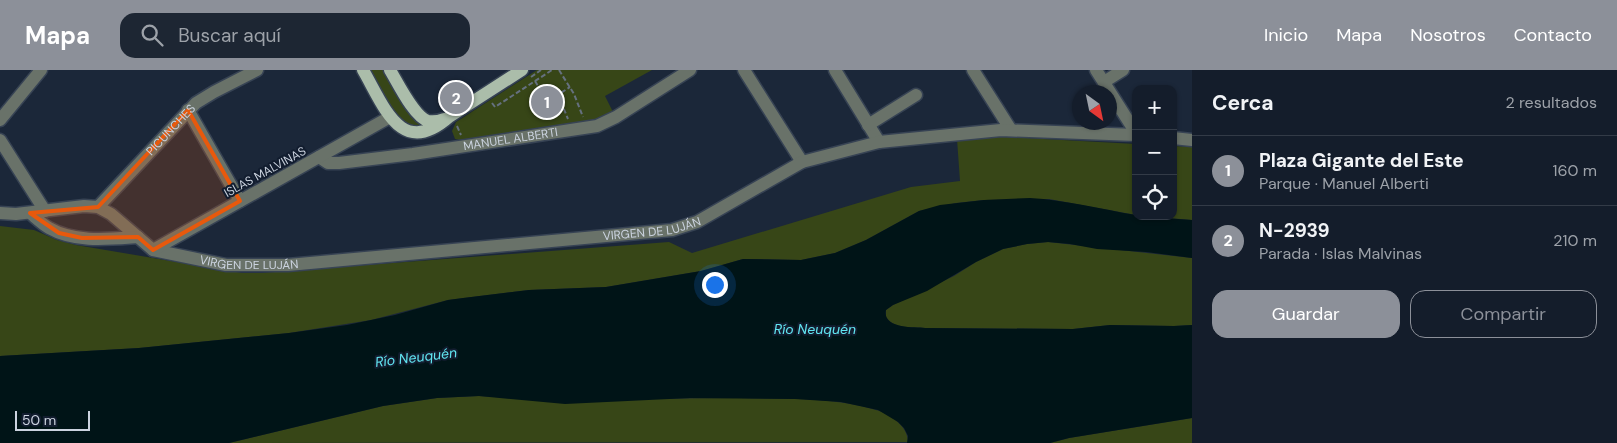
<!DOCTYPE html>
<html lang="es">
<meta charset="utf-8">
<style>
:root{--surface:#141d2b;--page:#1d2633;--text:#f1f3f6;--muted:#9da2a9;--line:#333b47;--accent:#8c9099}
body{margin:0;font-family:"DM Sans",sans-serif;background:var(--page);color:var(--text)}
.controls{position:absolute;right:15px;top:15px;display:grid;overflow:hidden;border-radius:10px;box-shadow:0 1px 4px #0004}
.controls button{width:45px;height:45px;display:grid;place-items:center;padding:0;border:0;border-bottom:1px solid var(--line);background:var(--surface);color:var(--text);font:25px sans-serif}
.compass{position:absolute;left:1072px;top:15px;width:45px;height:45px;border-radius:50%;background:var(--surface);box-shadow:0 1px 4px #0004;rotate:147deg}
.scale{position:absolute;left:15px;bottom:12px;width:75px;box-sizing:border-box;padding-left:5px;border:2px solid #cbd3df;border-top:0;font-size:14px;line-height:18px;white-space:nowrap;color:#cbd3df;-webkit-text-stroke:4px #121d2f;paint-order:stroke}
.you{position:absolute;left:714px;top:214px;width:18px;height:18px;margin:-12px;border:4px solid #fff;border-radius:50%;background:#1a73e8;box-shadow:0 0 0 8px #1a73e833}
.badge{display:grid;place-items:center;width:32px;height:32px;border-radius:50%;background:var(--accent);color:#fff;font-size:16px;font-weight:700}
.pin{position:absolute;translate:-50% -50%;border:2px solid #fff;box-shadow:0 1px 5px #0006}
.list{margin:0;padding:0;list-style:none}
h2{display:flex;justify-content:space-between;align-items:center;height:65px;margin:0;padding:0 20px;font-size:21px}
h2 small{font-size:16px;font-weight:400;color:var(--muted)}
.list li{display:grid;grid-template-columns:32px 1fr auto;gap:15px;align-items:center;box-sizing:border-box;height:70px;padding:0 20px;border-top:1px solid var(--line)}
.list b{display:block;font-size:19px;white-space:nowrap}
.list p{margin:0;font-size:16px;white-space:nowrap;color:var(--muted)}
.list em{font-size:16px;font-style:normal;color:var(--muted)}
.actions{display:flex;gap:10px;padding:15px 20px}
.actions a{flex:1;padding:11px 0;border:1px solid var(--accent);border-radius:15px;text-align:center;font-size:18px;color:var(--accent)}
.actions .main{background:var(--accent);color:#fff}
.icon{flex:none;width:28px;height:28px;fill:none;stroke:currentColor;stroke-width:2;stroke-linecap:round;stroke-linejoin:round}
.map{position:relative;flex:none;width:1192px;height:373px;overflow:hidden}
header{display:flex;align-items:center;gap:30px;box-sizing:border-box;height:70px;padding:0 25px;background:var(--accent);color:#fff}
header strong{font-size:24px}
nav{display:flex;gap:28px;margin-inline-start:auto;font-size:18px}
.search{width:350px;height:45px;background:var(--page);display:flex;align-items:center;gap:12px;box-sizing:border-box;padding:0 18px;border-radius:15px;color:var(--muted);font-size:19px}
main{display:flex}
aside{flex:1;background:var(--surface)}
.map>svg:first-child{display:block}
</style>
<header>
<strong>Mapa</strong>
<div class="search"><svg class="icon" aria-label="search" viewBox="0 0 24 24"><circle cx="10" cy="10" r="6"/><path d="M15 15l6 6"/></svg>Buscar aquí</div>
<nav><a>Inicio</a><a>Mapa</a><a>Nosotros</a><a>Contacto</a></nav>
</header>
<main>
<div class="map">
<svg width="1192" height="373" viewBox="0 0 1192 373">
<rect width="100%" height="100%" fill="#1b2739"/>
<path fill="#374617" d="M368 0H385L428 56 414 57 397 48Z
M537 0H652L605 26 613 42 600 50 461 70 455 69 452 61 456 52Z
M989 66 1136 74V145L1049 129 984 130 956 133 919 141 866 170 835 183 801 190 743 189 701 201 606 217 529 220 448 230 371 250 289 263 139 278 0 286V156L34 160 57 170 76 175 242 203H262L669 172 692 183 911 117 960 111 957 69Z
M1173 76 1192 77V150L1144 146H1173Z
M1048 172 1192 188V255L1174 256 1110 255 1073 259 925 258C912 257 894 259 886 247V240L893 235 954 206 976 192 1003 179 1027 174Z
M479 326C566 332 653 328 740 328 785 329 832 327 876 340 890 344 908 356 908 372L229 373 383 336 437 328Z
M1192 348V373H1050L1069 368Z"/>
<path fill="#001417" d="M1030 128C1066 130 1100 139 1136 145V146L1192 150V188L1146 182 1097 179 1070 174 1048 172 1027 174 1003 179 976 192 927 221 893 235 886 240C882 259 914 257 925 258L1073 259 1110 255 1174 256 1192 255V348L1069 368 1050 373H907L908 366 904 358 898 352 878 340 841 332 795 329 690 328 565 334 479 326 437 328 383 336 229 373H0V286L139 278 289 263 347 255 395 245 448 230 463 228 529 220 606 217 701 201 743 189 801 190 835 183 866 170 919 141 940 135 984 130Z"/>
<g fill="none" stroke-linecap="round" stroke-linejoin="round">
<g stroke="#374354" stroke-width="15">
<g id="minor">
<path d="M744 0 802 92"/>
<path d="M835 0 879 72"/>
<path d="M973 0 1011 60"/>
<path d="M1096 0 1136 63"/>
<path d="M1104 12 1123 0"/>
<path d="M188 40 240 131"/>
<path d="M0 50 41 0"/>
<path d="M868 55 916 25"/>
<path d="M1173 68 1192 70"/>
<path d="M0 70 45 141"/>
<path id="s1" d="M319 87 328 93H339L413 84 597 56 616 47 690 0"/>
<path id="s2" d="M98 137 196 33 214 22 257 0"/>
<path id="s3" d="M0 143 16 144 84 136 98 137 111 144 153 180 226 195H288L672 160 697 152 802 92 879 72 1001 60 1136 65"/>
<path d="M30 143C36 148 42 154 49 158 75 173 109 169 138 167"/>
<path d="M153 180 390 47"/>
</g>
</g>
<g stroke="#374354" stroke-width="15">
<path id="major" d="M363 0C384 36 401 89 449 47L522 0
M390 0C398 13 414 47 428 51 434 52 439 51 444 49"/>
</g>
<path stroke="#65707f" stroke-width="2" stroke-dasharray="5 2.5" stroke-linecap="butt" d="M559 0 574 24 583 47
M531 7 541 0
M535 11 545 28H553L570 17
M558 25 568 49
M492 33 495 37 552 0
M457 56 461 65"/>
<use href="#minor" stroke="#697269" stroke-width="12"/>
<use href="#major" stroke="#abbdaa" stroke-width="12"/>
</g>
<path fill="#e8590c" fill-opacity="0.2" stroke="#e8590c" stroke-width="4" stroke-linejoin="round" d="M188 40 240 131 153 180 138 167 82 168 59 163 30 143 98 137Z"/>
<g text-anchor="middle" stroke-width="4" stroke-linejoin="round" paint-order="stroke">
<g font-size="12" fill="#cbd3df" stroke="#121d2f">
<text dy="4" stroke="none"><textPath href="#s2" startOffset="106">PICUNCHES</textPath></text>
<text dy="4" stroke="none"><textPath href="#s1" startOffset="195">MANUEL ALBERTI</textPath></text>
<text transform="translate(265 102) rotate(-29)" y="4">ISLAS MALVINAS</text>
<text dy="4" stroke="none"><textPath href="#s3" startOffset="671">VIRGEN DE LUJÁN</textPath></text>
<text dy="4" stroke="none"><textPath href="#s3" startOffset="266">VIRGEN DE LUJÁN</textPath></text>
</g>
<g font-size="14" font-style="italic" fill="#61e5f1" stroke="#121d2f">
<text x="815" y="264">Río Neuquén</text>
<text transform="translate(416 287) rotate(-7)" y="5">Río Neuquén</text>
</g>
</g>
</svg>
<div class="controls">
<button>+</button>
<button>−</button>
<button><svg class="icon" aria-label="locate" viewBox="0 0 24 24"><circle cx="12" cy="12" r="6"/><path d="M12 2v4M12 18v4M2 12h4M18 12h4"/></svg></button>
</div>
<svg class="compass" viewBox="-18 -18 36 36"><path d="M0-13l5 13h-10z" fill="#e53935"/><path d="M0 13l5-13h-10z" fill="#9da2a9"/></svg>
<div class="scale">50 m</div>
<div class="you"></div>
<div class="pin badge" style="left:547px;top:32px">1</div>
<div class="pin badge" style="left:456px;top:28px">2</div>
</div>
<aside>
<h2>Cerca<small>2 resultados</small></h2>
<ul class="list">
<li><span class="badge">1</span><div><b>Plaza Gigante del Este</b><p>Parque · Manuel Alberti</p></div><em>160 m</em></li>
<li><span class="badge">2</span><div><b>N-2939</b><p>Parada · Islas Malvinas</p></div><em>210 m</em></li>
</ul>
<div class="actions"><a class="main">Guardar</a><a>Compartir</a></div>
</aside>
</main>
